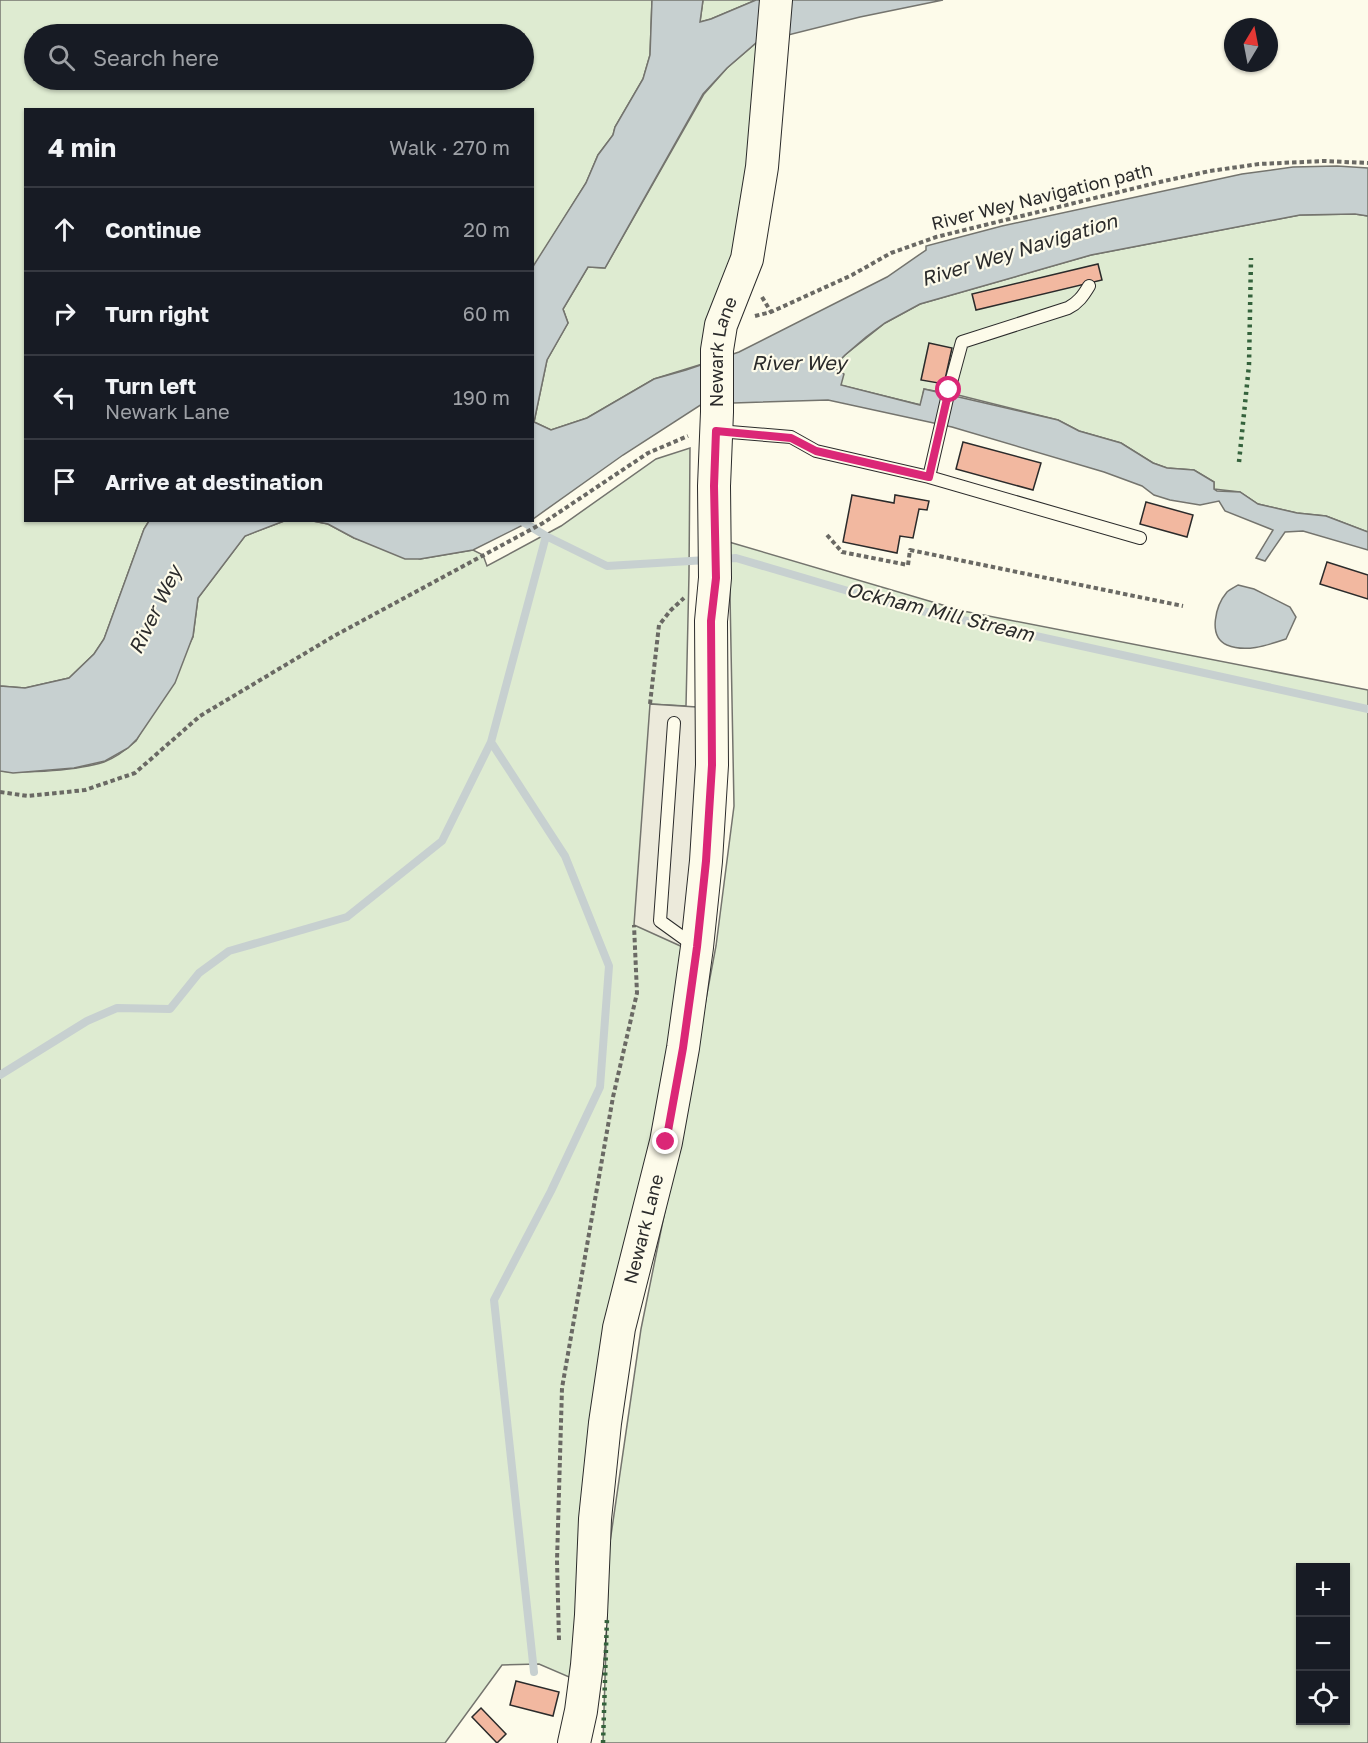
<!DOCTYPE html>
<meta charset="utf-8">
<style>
:root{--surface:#171b24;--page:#20242c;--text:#f1f3f6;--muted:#9ea1a6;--line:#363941}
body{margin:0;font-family:"Golos Text",sans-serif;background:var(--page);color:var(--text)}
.controls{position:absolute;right:18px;bottom:18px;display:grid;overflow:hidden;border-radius:0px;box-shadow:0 2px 4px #0004}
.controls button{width:54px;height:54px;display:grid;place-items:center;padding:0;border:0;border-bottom:2px solid var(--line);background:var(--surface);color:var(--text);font:30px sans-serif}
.compass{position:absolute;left:1224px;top:18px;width:54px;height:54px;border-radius:50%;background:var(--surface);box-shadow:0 2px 4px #0004;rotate:10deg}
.stop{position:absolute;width:18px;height:18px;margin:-14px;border:4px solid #db2777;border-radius:50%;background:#fff}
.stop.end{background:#db2777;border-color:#fff;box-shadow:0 2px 6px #0008}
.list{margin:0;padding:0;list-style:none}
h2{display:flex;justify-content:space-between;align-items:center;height:78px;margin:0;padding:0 24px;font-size:26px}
h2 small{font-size:20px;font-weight:400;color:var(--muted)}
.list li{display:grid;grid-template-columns:39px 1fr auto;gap:18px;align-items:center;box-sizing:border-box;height:84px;padding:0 24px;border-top:2px solid var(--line)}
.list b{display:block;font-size:22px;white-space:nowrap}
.list p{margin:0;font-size:20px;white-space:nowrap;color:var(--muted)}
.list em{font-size:20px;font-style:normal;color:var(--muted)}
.icon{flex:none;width:33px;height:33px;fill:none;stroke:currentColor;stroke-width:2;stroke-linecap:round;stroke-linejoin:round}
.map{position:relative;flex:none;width:1368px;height:1743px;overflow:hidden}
.search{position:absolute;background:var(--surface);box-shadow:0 2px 4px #0004;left:24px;top:24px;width:510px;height:66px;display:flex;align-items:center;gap:15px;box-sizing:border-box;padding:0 21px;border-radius:33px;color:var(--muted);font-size:22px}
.panel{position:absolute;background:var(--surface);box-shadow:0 2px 4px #0004;left:24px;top:108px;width:510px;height:414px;border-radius:0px}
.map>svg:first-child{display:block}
</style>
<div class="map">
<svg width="1368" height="1743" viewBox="0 0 1368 1743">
<rect width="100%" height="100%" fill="#fdfbea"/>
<path fill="#deebd1" stroke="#74746e" stroke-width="1.5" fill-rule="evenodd" d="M0 0H652L650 55 643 79 615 127 613 135 598 155 586 183 533 268 532 110H26V520L149 521 144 529 104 639 94 654 69 678 25 688 0 686ZM34 34H524V80H34Z
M703 0H756L711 19 700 22Z
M765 41 752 171 712 361 654 379 587 418 551 430 534 422 547 360 568 323 563 309 588 267 605 268 704 94 727 68 756 43Z
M1355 214 1368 216V532L1326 516 1297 513 1258 504 1240 492 1214 489V482L1194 470 1167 468 1153 463 1121 443 1079 431 1058 420 958 395 924 389 921 405 840 385 836 369 837 363 845 355 885 323 920 304 1091 255 1300 215Z
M690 448 689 574 686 706 651 704 683 948 576 1680 539 1664 502 1665 445 1743H0V771C27 774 79 770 104 762 115 758 127 749 136 741L193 637 198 598 245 536 284 521H313L328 524 354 538 420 559 473 550 483 555 487 566 561 526 656 459Z
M729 542 963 611 1368 690V1743H603L609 1549 641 1329 681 1132 716 946 734 806ZM1300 1568H1346V1720H1300Z"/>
<path fill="#eceadb" stroke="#74746e" stroke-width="1.5" d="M650 704 712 708 696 953 634 925Z"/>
<path fill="#c7d0d0" stroke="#74746e" stroke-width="1.5" d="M652 0H703L700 22 711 19 756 0H943L860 17 756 43 727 68 703 94 605 268 588 267 563 309 568 323 547 360 534 422 551 430 587 418 654 379 686 370 739 352 887 277 926 250V246L1002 226 1242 174 1293 167 1337 166 1368 168V216L1355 214 1300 215 1091 255 920 304 885 323 866 337 845 355 837 363 836 369 844 374 841 385 920 405 924 389 1058 420 1079 431 1121 443 1153 463 1167 468 1194 470 1214 482V489L1217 491 1240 492 1258 504 1297 513 1326 516 1368 532V550L1303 531 1285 532 1265 561 1256 558 1273 530 1225 511 1219 501 1200 505 1170 500 1154 495 1142 486 1104 472 952 427 828 400 702 404 623 455 533 519 532 268 586 183 598 155 613 135 615 127 643 79 650 55Z
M149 521H284L245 536 198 598 193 636 175 683 137 739 128 748 105 761 74 768 13 773 0 771V686L25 688 69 678 94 654 104 639 144 529Z
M313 521 531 520V521L473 550 420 559H405L354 538 328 524Z
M1238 585 1254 589 1290 607 1296 617 1286 639C1268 645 1246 653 1227 645 1207 636 1216 605 1227 592 1230 589 1235 587 1238 585Z"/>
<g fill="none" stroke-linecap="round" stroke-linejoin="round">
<path stroke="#c7d0d0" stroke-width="8" d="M520 520 546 536 607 566 707 560
M722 559 736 558 899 606 1368 709
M491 742 565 856 609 966 600 1087 551 1191 494 1300 534 1672
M0 1075 87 1021 117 1008 170 1009 199 973 229 951 347 917 442 841 491 742 546 536"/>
</g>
<path fill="#f2b8a0" stroke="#2b2b2b" stroke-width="1.5" d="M1098 264 1102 280 976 310 972 294Z
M929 343 952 348 944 384 921 380Z
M963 442 1041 463 1033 490 956 469Z
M852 495 894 503 895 495 929 501 927 510 919 509 913 538 900 536 897 553 843 542Z
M1146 502 1193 515 1187 537 1140 524Z
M1327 562 1368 575V599L1320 584Z
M516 1681 559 1692 553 1716 510 1705Z
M481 1708 506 1734 497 1743 472 1717Z"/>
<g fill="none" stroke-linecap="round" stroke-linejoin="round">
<g stroke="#2b2b2b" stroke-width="14">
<path id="service" d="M718 431 791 437 816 451 929 477 1140 538
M929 477 949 390 962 342 1068 308C1078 303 1083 296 1089 286
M674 723 660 921 696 947"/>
</g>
<g stroke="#2b2b2b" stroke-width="34">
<g id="secondary">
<path id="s1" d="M574 1743 581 1711 587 1665 591 1615 595 1519 605 1423 619 1328 666 1142 683 1048 697 947 706 861 712 765 711 621 715 578 714 486 717 412V350L721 325 747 259 762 167 776 0"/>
</g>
</g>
<path stroke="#6a6964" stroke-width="4" stroke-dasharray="4.5 3" stroke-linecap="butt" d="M762 297 771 312
M755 316 771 312 852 275 891 253 936 237 1164 181 1210 171 1259 164 1324 161 1368 163
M827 535 842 552 908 565 910 550 1183 606
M650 704 659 625 671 610 684 598
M0 792 28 796 85 790 135 773 200 716 334 636 543 523 648 453 688 436
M559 1640 557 1561 562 1388 613 1097 637 993 634 925"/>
<use href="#service" stroke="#fdfbea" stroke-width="12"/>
<use href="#secondary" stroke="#fdfbea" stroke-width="32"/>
<path stroke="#34623c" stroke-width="4.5" stroke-dasharray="3 4.5" stroke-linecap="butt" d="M1239 462 1249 365 1251 258
M603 1743 607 1617"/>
</g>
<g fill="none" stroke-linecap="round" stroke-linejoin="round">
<path stroke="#db2777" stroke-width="8" d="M666 1142 683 1048 697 947 706 861 712 765 711 621 716 578 714 486 716 431 791 438 816 451 929 477 949 390"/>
</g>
<g text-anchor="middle" stroke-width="4.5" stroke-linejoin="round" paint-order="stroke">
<g font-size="18" fill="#2b2b2b" stroke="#fdfbea">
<text transform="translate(1042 197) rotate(-14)" y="6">River Wey Navigation path</text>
<text dy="6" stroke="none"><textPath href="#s1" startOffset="1404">Newark Lane</textPath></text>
<text dy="6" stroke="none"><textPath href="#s1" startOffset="520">Newark Lane</textPath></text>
</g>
<g font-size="20" font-style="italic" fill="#2b2b2b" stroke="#fdfbea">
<text transform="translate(1019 250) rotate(-17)" y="7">River Wey Navigation</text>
<text x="799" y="370">River Wey</text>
<text transform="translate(155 610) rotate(-64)" y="7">River Wey</text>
<text transform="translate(940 612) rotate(14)" y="7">Ockham Mill Stream</text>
</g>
</g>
</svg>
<div class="controls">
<button>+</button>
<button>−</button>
<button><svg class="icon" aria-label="locate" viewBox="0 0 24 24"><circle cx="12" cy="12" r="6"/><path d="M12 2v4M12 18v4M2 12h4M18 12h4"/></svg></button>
</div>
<svg class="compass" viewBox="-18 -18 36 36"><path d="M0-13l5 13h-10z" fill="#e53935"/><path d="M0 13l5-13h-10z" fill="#9ea1a6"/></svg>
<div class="stop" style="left:949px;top:390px"></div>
<div class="stop end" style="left:666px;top:1142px"></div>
<div class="search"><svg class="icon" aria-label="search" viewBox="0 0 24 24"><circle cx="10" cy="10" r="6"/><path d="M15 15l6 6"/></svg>Search here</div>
<section class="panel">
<h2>4 min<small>Walk · 270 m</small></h2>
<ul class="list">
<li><svg class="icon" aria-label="ahead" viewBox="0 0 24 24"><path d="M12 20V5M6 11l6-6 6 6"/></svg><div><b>Continue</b></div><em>20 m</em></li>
<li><svg class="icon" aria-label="right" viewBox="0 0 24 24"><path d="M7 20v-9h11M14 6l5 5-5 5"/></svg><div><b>Turn right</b></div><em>60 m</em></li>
<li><svg class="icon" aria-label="left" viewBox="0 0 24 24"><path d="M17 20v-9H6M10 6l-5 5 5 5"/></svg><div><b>Turn left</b><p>Newark Lane</p></div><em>190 m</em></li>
<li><svg class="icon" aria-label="arrive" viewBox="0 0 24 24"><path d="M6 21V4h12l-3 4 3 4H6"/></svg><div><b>Arrive at destination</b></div></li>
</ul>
</section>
</div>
